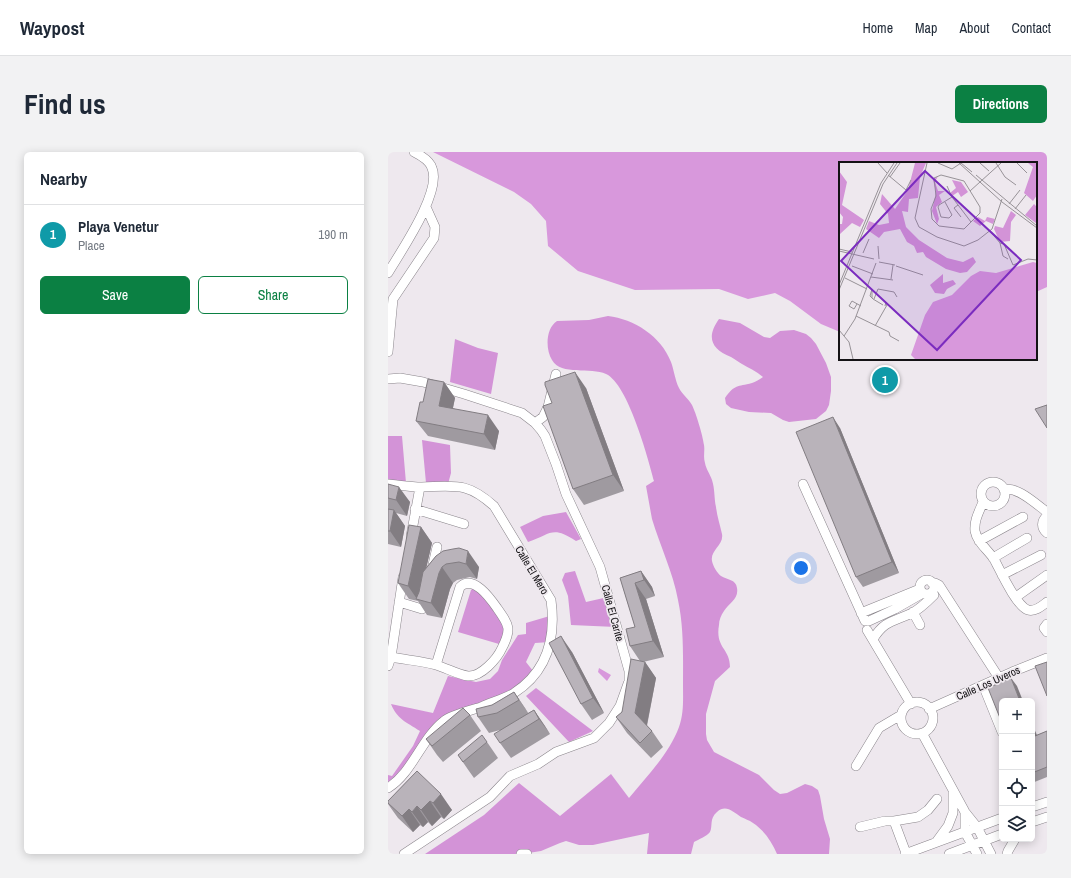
<!DOCTYPE html>
<meta charset="utf-8">
<style>
:root{--surface:#fff;--page:#f2f2f3;--text:#1f2937;--muted:#747a83;--line:#e0e1e3;--accent:#0b8043}
body{margin:0;font-family:"Archivo Narrow",sans-serif;background:var(--page);color:var(--text)}
.controls{position:absolute;right:12px;bottom:12px;display:grid;overflow:hidden;border-radius:6px;box-shadow:0 2px 10px #0003}
.controls button{width:36px;height:36px;display:grid;place-items:center;padding:0;border:0;border-bottom:1px solid var(--line);background:var(--surface);color:var(--text);font:20px sans-serif}
.you{position:absolute;left:413px;top:416px;width:14px;height:14px;margin:-10px;border:3px solid #fff;border-radius:50%;background:#1a73e8;box-shadow:0 0 0 6px #1a73e833}
.badge{display:grid;place-items:center;width:26px;height:26px;border-radius:50%;background:var(--accent);color:#fff;font-size:13px;font-weight:700}
.pin{position:absolute;translate:-50% -50%;border:2px solid #fff;box-shadow:0 1px 4px #0006}
.list{margin:0;padding:0;list-style:none}
h2{display:flex;justify-content:space-between;align-items:center;height:52px;margin:0;padding:0 16px;font-size:17px}
h2 small{font-size:13px;font-weight:400;color:var(--muted)}
.list li{display:grid;grid-template-columns:26px 1fr auto;gap:12px;align-items:center;box-sizing:border-box;height:60px;padding:0 16px;border-top:1px solid var(--line)}
.list b{display:block;font-size:15px;white-space:nowrap}
.list p{margin:0;font-size:13px;white-space:nowrap;color:var(--muted)}
.list em{font-size:13px;font-style:normal;color:var(--muted)}
.actions{display:flex;gap:8px;padding:12px 16px}
.actions a{flex:1;padding:9px 0;border:1px solid var(--accent);border-radius:6px;text-align:center;font-size:14px;color:var(--accent)}
.actions .main{background:var(--accent);color:#fff}
.icon{flex:none;width:22px;height:22px;fill:none;stroke:currentColor;stroke-width:2;stroke-linecap:round;stroke-linejoin:round}
.map{position:relative;flex:none;width:659px;height:702px;overflow:hidden;border-radius:6px}
header{display:flex;align-items:center;gap:24px;box-sizing:border-box;height:56px;padding:0 20px;background:var(--surface);border-bottom:1px solid var(--line)}
header strong{font-size:19px}
nav{display:flex;gap:22px;margin-inline-start:auto;font-size:14px}
.intro{display:flex;align-items:center;justify-content:space-between;box-sizing:border-box;height:96px;padding:0 24px}
h1{margin:0;font-size:28px}
.button{padding:10px 18px;border-radius:6px;background:var(--accent);color:#fff;font-size:14px;font-weight:700}
main{display:flex;gap:24px;padding:0 24px}
aside{flex:1;background:var(--surface);border-radius:6px;box-shadow:0 2px 10px #0003}
.map>svg:first-child{display:block}
</style>
<header>
<strong>Waypost</strong>
<nav><a>Home</a><a>Map</a><a>About</a><a>Contact</a></nav>
</header>
<div class="intro"><h1>Find us</h1><a class="button">Directions</a></div>
<main>
<aside>
<h2>Nearby<small></small></h2>
<ul class="list">
<li><span class="badge" style="background:#0f9aa8">1</span><div><b>Playa Venetur</b><p>Place</p></div><em>190 m</em></li>
</ul>
<div class="actions"><a class="main">Save</a><a>Share</a></div>
</aside>
<div class="map">
<svg width="659" height="702" viewBox="0 0 659 702">
<rect width="100%" height="100%" fill="#eee8ee"/>
<path fill="#d393d7" d="M220 164C246 167 273 184 283 210 286 218 287 228 291 236 294 242 300 246 304 253 308 261 315 284 316 293 317 299 315 305 317 311 318 317 322 322 324 328 327 337 326 346 328 355 329 364 332 373 334 382 336 393 322 398 324 409 325 414 329 421 333 424 339 428 348 427 349 436 351 447 341 451 336 459 333 463 331 468 331 473 327 496 342 496 342 515L327 529 318 562V582L319 588 326 600 371 623 386 638 392 642 399 641 417 632 424 634 430 638 432 644 436 667 442 687 441 702H389C384 690 376 678 365 671 361 668 357 667 353 665 345 660 338 652 329 660 321 667 325 674 322 680 318 685 311 687 306 690L303 702H259L261 681 205 693H191L178 689 172 691 153 699 134 702H37L96 663 131 631 172 664 223 622 241 646C259 624 281 602 291 575 296 561 295 547 295 532 295 504 296 476 290 448 285 420 272 394 264 367 262 356 260 345 258 334L266 329C260 306 240 232 218 222 203 215 173 224 164 208 157 197 158 176 169 169L201 168Z
M331 167 352 171 376 185 382 186 392 179 406 178 418 182 423 186 428 192 438 211 443 225V239L441 253 438 259 428 267 401 270 395 268 383 261 361 260 343 256 338 252 337 246C347 232 349 235 364 231 367 230 372 227 375 225 368 219 361 216 354 212 350 210 347 207 343 205 323 197 318 185 331 167Z
M67 187 90 196 110 201 103 242 62 230Z
M0 284H14L18 331 0 329Z
M34 288 62 293 63 321 60 332 38 331Z
M178 360 193 387 188 389C164 373 163 382 140 390L132 375 155 364Z
M187 419 198 450 220 445 228 475 183 473 180 444 174 428 177 421Z
M86 436H89L118 471 116 484 111 492 70 480 83 438Z
M165 463 162 490 147 491 138 510 145 519 123 539 63 563 26 610 9 635 0 640V623L4 624 25 594 32 579C18 570 9 567 3 552L45 561 60 524 88 530 102 527 110 519 114 508 130 483 138 482V471Z
M148 536 205 579 181 590 138 544Z"/>
<path fill="#d898dc" d="M45 0H659V135L648 140V11H452V180L433 172 402 149 387 141 360 147 331 137 247 138 190 119 160 94 158 69 143 52 126 40Z
M211 516 223 523 219 529 210 520Z"/>
<g fill="none" stroke-linecap="round" stroke-linejoin="round">
<g stroke="#8a858b" stroke-width="10">
<path id="minor" d="M0 121C13 99 54 40 44 16 42 9 32 3 26 0
M0 200 5 147 46 86 47 75 38 55
M0 227 12 226 35 230 76 242 134 261 147 271 153 278 157 284 168 312 178 342 212 415 241 519V529L232 554 221 571 206 586 168 600 150 612 122 624 102 645 16 702
M147 271 155 265 160 255 168 222
M593 342a12 12 0 1 1 24 0a12 12 0 1 1-24 0Z
M0 332C11 333 23 335 34 335 68 334 79 330 106 354L163 448C168 485 160 519 126 541 116 547 104 550 93 555 84 558 63 563 56 569 33 587 25 620 0 636
M415 332 477 469
M616 338C628 333 649 353 659 360
M595 350C591 360 586 368 587 379 589 390 600 398 606 407 612 418 628 454 640 458 647 460 654 454 659 450
M27 357 76 372
M659 364C653 369 653 376 659 381
M23 384 32 335
M591 389 635 365
M605 406 639 386
M44 417 49 395
M614 423 653 403
M532 435a7 7 0 1 1 14 0a7 7 0 1 1-14 0Z
M544 431H547L551 433 611 526
M628 445 659 423
M11 450 34 457 36 455 38 445
M525 460 532 473
M473 461 532 437
M481 469 507 457 535 441
M659 472 656 476 659 480
M479 478 523 552
M485 487C497 468 505 470 524 461 532 457 539 450 546 443
M3 505C18 508 34 509 48 513 58 516 71 523 80 524 93 525 109 507 114 496 124 477 121 473 109 456 102 446 85 422 72 435L48 513
M0 514 3 505 15 425
M595 533 614 580
M513 566a16 16 0 1 1 32 0a16 16 0 1 1-32 0Z
M541 557 624 520 659 506
M534 581 577 660 589 675 603 702
M468 614 491 576 513 563
M644 655 659 650
M577 660V680L589 702
M506 669 518 701
M644 670 659 665
M472 675 497 669H506L530 665 540 658 549 647
M549 689 560 674 565 661V640
M133 702H139
M517 702 614 666
M561 702 614 682
M619 702 620 699 627 687"/>
</g>
<use href="#minor" stroke="#fff" stroke-width="9"/>
</g>
<path fill="#9f9aa0" d="M56 230 67 246 65 256 111 279 107 298 40 284 28 269 35 250Z
M198 236 236 339 196 353 185 337 164 251Z
M452 276 511 421 475 435 468 425Z
M0 332 22 350 19 364 8 361 17 374 13 395 0 392Z
M33 375 44 391 38 416 48 404 91 415 89 427 82 425 69 428 65 431 62 437 54 466 39 463 30 449 21 447 10 431Z
M253 419 264 435 267 444 258 447 276 505 255 510H257L268 526 259 574 264 579 275 595 263 606 239 581 228 565 234 560 252 509 242 494 247 475 232 426Z
M184 500 216 561 204 568 193 552Z
M126 540 140 561 146 558 162 582 123 606 112 591V578L101 581 90 565 104 553Z
M82 563 93 579 55 610 49 603 38 587Z
M644 572 649 583 659 579V625L644 631Z
M99 590 110 606 86 626 81 619 70 603Z
M29 619 64 658 56 667 53 665 44 674 40 670 35 675 32 673 25 680 10 666 0 652V649Z"/>
<path fill="#827d82" d="M187 220 198 236 236 339 225 323Z
M56 230 67 246 62 269 51 254Z
M100 263 111 279 107 298 96 282Z
M445 265 452 276 511 421 504 410Z
M11 335 22 350 19 364 8 348Z
M6 358 17 374 13 395 2 379Z
M33 375 44 391 31 448 29 447 20 434Z
M80 399 91 415 89 427 78 412Z
M54 415 65 431 62 437 54 466 43 451 51 421Z
M253 419 264 435 267 444 256 428Z
M247 431 258 447 276 505 265 489Z
M173 484 184 500 216 561 205 546Z
M257 510 268 526 258 577 247 561Z
M623 526 629 534 635 549H632Z
M126 540 137 556 142 564 131 548Z
M146 558 157 574 162 582 151 567Z
M644 572 652 592 647 584 644 577Z
M53 642 64 658 56 667 45 651Z
M42 649 53 665 44 674 33 658Z
M29 654 40 670 35 675 24 660Z
M21 657 32 673 25 680 14 664Z"/>
<path fill="#b9b3ba" stroke="#827d82" d="M187 220 225 323 185 337 155 254 164 251 157 233V230Z
M40 227 56 230 51 254 100 263 96 282 28 269 32 250H35Z
M659 253V276L647 257Z
M445 265 504 410 468 425 408 280Z
M0 332 11 335 8 348 0 346Z
M0 357 6 358 2 379H0Z
M21 373 33 375 20 434 10 431Z
M71 396 80 399 78 412 71 410 58 412 54 415 51 421 43 451 28 447 31 440 35 420 48 404 55 399 65 397Z
M253 419 256 428 247 431 265 489 242 494 238 477 247 475 232 426Z
M173 484 205 546 193 552 161 491Z
M243 507 257 510 247 561 264 579 252 591 228 565 234 560Z
M659 510V544L647 514Z
M623 526 632 549H614V571L600 536Z
M126 540 131 548 109 561 90 565 88 557 104 553Z
M75 556 82 563 44 594 38 587Z
M146 558 151 567 112 591 106 582Z
M644 577 647 584 659 579V615L644 621Z
M94 583 99 590 75 610 70 603Z
M29 619 53 642 45 651 42 649 33 658 29 654 24 660 21 657 14 664 0 651V649Z"/>
<g text-anchor="middle" stroke-width="3.5" stroke-linejoin="round" paint-order="stroke">
<g font-size="11" fill="#141215" stroke="#eee8ee">
<text transform="translate(144 418) rotate(59)" y="4">Calle El Mero</text>
<text transform="translate(225 461) rotate(75)" y="4">Calle El Carite</text>
<text transform="translate(600 531) rotate(-24)" y="4">Calle Los Uveros</text>
</g>
</g>
<g transform="translate(451 10)">
<rect width="198" height="198" fill="#eee8ee"/>
<path d="M76 1H87L81 15 79 36 70 37 69 50 63 49 67 65 80 78 108 96 124 100 134 95 137 100 128 110 121 111 107 107 87 95 84 90 78 91 75 84 68 80 61 67 45 70 40 76 27 67 30 59 40 63 50 61 49 52 41 42 43 32 56 47 69 28ZM189 1H198V33L194 39 185 31 194 5ZM0 9 8 20 3 43 25 58 21 65 13 61 1 72 0 62H3L4 55 0 50ZM99 14 96 20 99 29H106L100 33 103 40 97 45 100 57 98 62 93 49 97 30 94 18ZM113 18 122 20 129 30 122 35 119 30 113 34 111 31 117 26ZM195 42 198 45 197 61 186 53ZM172 49 177 53 172 60 171 79 161 80 155 67 156 64 164 66ZM139 55 146 59 148 55 156 57 154 62 147 59 141 64 134 59ZM104 112V121L114 118 117 122 108 127 105 132 96 131 91 123Z" fill="#d393d7"/>
<path d="M194 100 198 101V197H76L72 193 86 153 94 140 113 133 132 114 141 109 157 111Z" fill="#d898dc"/>
<path fill="none" stroke="#979297" stroke-width="1" d="M39 1 48 11M88 1 76 56 80 65 98 75 125 84 139 78 153 67 163 37M99 1 113 7 122 1M120 1 163 40 198 66M122 1 133 10M141 1 150 9M157 1 166 15 177 23M178 1 188 11M49 13 67 28 72 18M102 13 125 19 141 45V51L125 67 100 64 93 57 92 47 97 34 95 16ZM137 13 198 64M51 15 61 1M108 24 113 35 132 60M131 29 162 1M106 40 113 53 110 56 102 55 99 45 100 43 113 35M170 42 181 28M119 43 115 46 122 55M176 47 187 33M151 69 161 81 164 94 169 97M161 81 165 82 174 103 189 97 198 98M39 84 40 97M0 87 13 90M0 89 35 97M24 91 30 77M40 100 56 103M13 104 34 112M57 104 84 113M32 115 54 118M6 116 28 127M52 117 54 103M0 123 42 21 55 1M0 128 44 22 58 1M33 136V127L31 134 34 137 44 143M35 137 39 127 55 130 58 135M18 142 15 147 10 144 13 139 22 144M17 154 50 170 51 174 60 179M36 164 48 143 47 140 46 144M0 168 10 180 14 197M5 174 16 157 37 101"/>
<path fill="#7b2cbf" fill-opacity="0.15" stroke="#7b2cbf" stroke-width="2" d="M86 9 182 98 98 188 2 99Z"/>
<rect width="198" height="198" fill="none" stroke="#141215" stroke-width="2"/>
</g>
</svg>
<div class="controls">
<button>+</button>
<button>−</button>
<button><svg class="icon" aria-label="locate" viewBox="0 0 24 24"><circle cx="12" cy="12" r="6"/><path d="M12 2v4M12 18v4M2 12h4M18 12h4"/></svg></button>
<button><svg class="icon" aria-label="layers" viewBox="0 0 24 24"><path d="M12 4l9 5-9 5-9-5zM3 14l9 5 9-5"/></svg></button>
</div>
<div class="you"></div>
<div class="pin badge" style="left:497px;top:228px;background:#0f9aa8">1</div>
</div>
</main>
